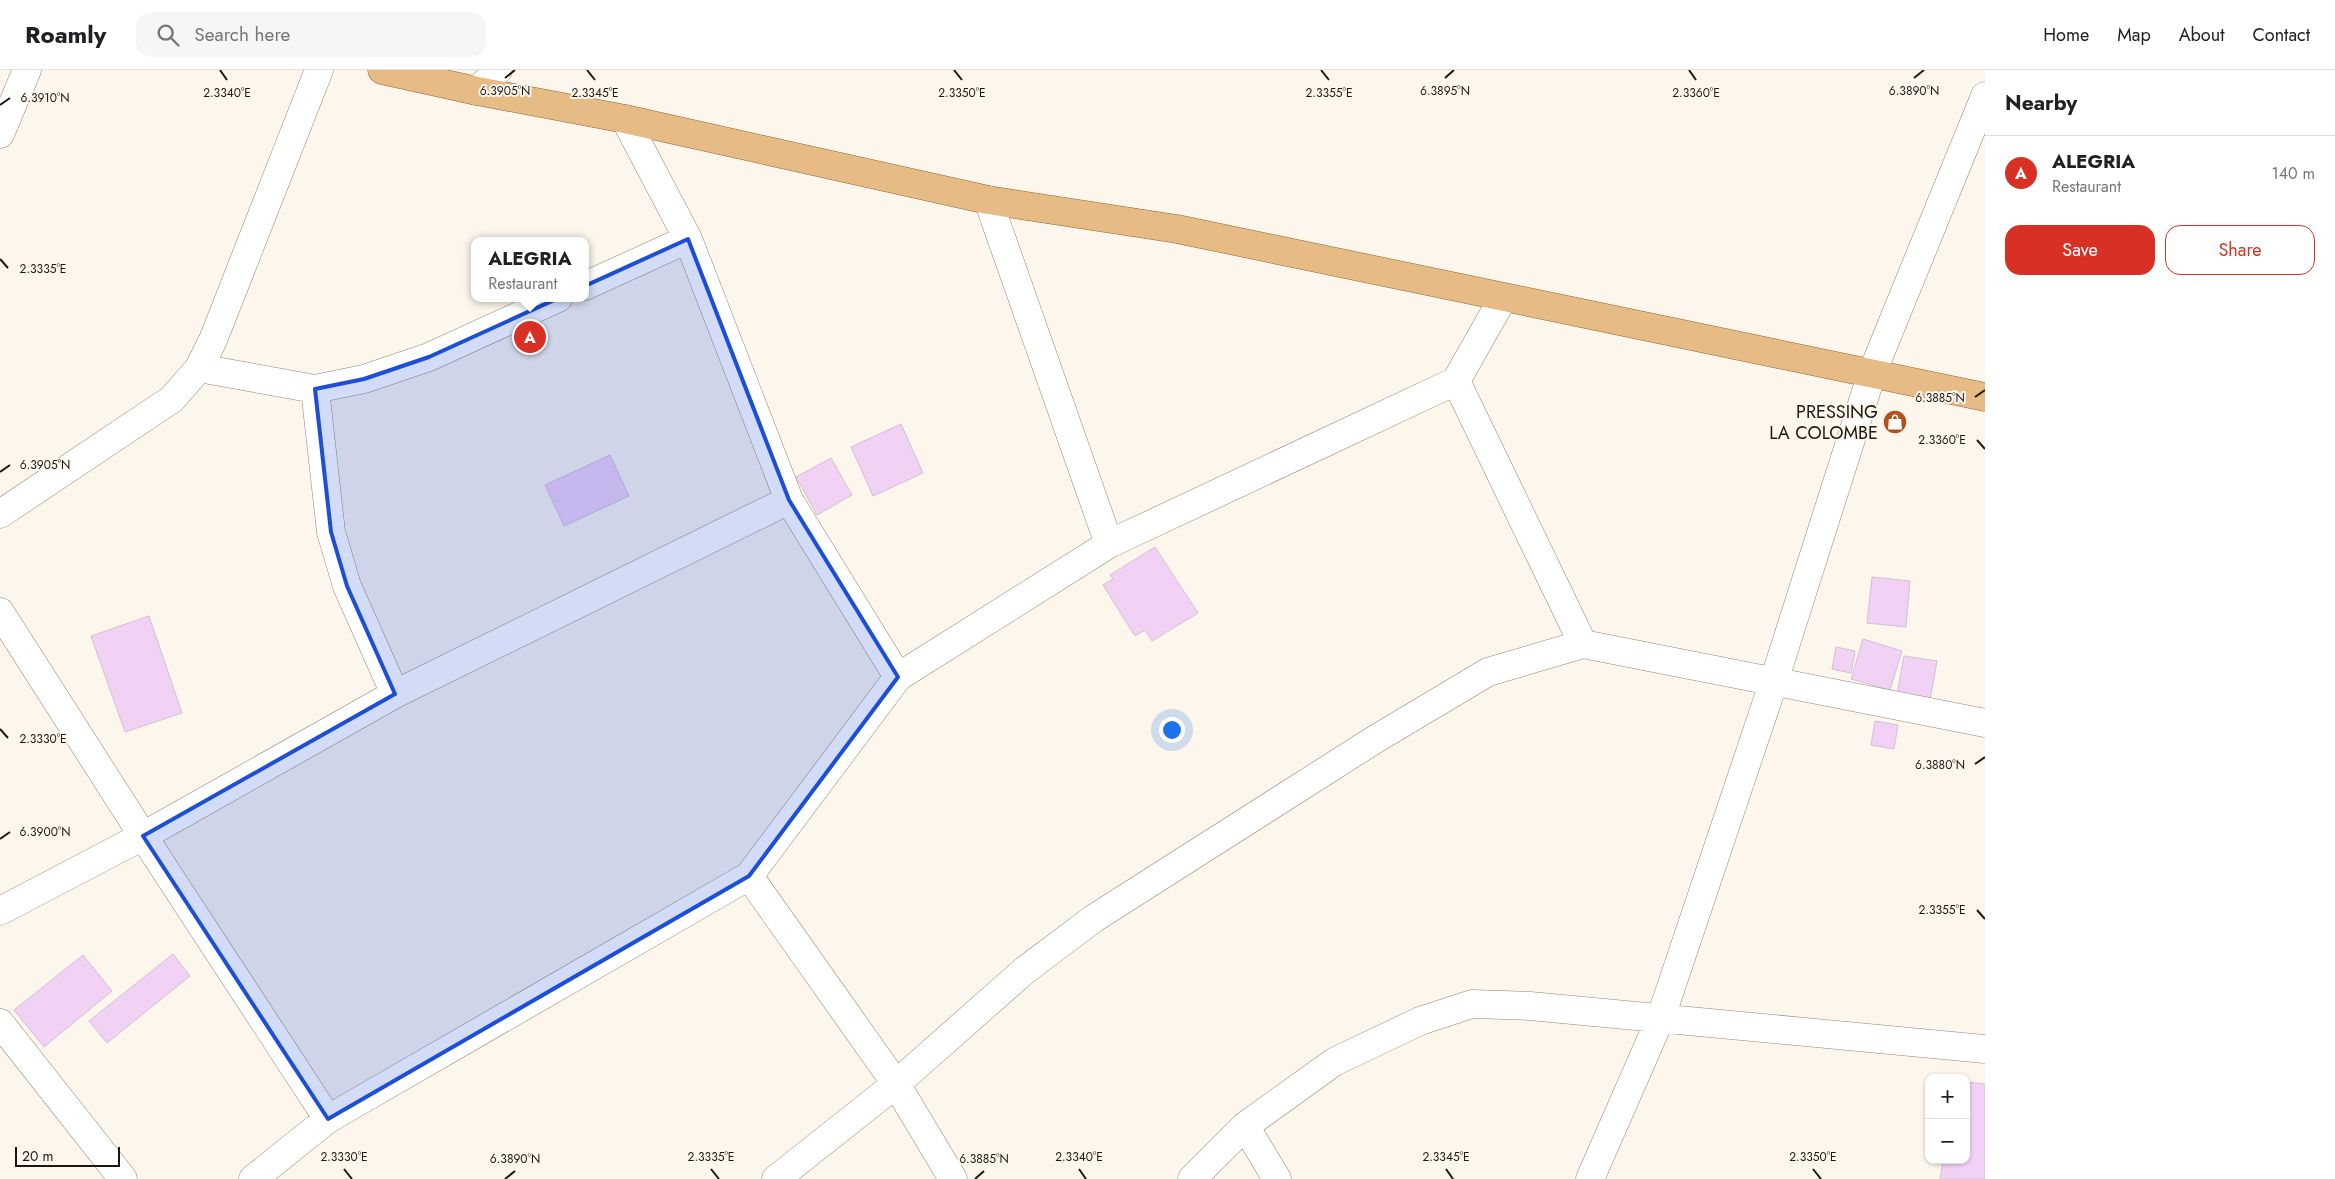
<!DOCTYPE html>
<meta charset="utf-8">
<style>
:root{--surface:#fff;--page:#f6f6f6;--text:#202124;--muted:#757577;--line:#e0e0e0;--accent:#d93025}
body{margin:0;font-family:Jost,sans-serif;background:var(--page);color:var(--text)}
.controls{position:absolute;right:15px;bottom:15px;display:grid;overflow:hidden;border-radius:10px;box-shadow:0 1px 4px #0004}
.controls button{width:45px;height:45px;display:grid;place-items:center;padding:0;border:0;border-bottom:1px solid var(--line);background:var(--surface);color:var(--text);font:25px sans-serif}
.scale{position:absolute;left:15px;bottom:12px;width:105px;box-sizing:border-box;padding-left:5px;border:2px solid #1d1710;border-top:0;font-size:14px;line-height:18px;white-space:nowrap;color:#1d1710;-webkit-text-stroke:4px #fcf6ed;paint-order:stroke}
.you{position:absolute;left:1171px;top:659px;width:18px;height:18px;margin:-12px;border:4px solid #fff;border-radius:50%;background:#1a73e8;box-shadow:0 0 0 8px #1a73e833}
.badge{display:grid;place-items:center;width:32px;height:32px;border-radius:50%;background:var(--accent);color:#fff;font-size:16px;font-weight:700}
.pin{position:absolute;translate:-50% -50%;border:2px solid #fff;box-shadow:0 1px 5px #0006}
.popup{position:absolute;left:471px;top:167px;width:118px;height:65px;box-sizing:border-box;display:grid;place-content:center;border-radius:10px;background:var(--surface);filter:drop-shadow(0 1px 4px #0005);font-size:16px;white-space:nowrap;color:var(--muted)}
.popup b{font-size:19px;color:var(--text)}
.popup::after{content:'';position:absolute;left:50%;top:100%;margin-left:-10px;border:10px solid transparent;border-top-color:var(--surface)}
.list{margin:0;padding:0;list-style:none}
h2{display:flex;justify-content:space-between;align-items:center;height:65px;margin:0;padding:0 20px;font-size:21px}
h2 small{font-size:16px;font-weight:400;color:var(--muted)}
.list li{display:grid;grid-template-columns:32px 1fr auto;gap:15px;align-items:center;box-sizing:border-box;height:75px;padding:0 20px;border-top:1px solid var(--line)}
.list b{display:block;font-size:19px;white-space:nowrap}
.list p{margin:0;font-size:16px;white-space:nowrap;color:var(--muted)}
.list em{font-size:16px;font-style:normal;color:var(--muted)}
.actions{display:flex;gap:10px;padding:15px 20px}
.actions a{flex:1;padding:11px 0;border:1px solid var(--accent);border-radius:15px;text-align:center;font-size:18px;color:var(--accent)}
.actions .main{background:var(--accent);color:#fff}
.icon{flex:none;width:28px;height:28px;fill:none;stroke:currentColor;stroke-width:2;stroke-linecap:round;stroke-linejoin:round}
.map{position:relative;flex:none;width:1985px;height:1109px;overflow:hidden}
header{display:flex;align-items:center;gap:30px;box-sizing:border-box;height:70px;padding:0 25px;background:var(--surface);border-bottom:1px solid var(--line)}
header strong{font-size:24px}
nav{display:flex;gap:28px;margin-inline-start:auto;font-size:18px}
.search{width:350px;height:45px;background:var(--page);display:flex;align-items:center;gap:12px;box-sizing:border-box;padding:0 18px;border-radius:15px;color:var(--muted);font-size:19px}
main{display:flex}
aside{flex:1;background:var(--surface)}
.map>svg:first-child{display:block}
</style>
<header>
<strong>Roamly</strong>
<div class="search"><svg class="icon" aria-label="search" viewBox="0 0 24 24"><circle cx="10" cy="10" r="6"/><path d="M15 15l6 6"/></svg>Search here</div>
<nav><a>Home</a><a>Map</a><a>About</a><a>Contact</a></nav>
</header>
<main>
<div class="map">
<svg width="1985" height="1109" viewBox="0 0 1985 1109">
<rect width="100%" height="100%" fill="#fcf6ed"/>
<path fill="#f1d2f5" stroke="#d2c0d4" d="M901 354 923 403 873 426 851 377Z
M610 385 629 426 564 456 545 415Z
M831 388 852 425 817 445 796 407Z
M1155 477 1198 543 1152 571 1145 560 1135 566 1103 515 1113 509 1110 505Z
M1872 507 1910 511 1906 557 1867 553Z
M149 546 182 643 125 662 91 566Z
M1863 569 1902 581 1890 620 1851 609Z
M1836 577 1855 581 1851 603 1832 599Z
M1904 586 1937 591 1930 630 1897 624Z
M1875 651 1898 655 1894 679 1871 675Z
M173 884 190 906 107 973 89 951Z
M83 885 112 921 44 977 14 940Z
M1966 1012 1985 1014V1109H1940L1943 1090H1966Z"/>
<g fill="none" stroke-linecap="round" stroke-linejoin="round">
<g stroke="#948572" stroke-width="29">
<path id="minor" d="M477 21 498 0
M625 49 688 169 789 430 898 607
M0 64 27 0
M988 130 1109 474
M585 216 688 169
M199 298 315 319 364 309 429 287 558 228
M1456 311 1583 574
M315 319 331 462 347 516 395 624
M0 444 172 329 199 298 213 270 319 0
M0 542 143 766 328 1049
M749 806 896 1014 953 1109
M0 841 143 766 395 624 789 430
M0 953 123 1109
M1245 1056 1277 1109
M253 1109 328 1049 749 806 898 607 1109 474 1456 311 1503 228
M776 1109 896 1014 1024 901 1093 849 1374 670 1488 602 1583 574 1985 653
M1192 1109 1245 1056 1334 992 1420 951 1472 934 1530 936 1985 979
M1590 1109 1661 947 1774 611 1872 303 1985 26"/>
</g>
<g stroke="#956429" stroke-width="29">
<path id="major" d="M382 0 477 21 625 49 988 130 1177 159 1985 327"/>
</g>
<use href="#minor" stroke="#fff" stroke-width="28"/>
<use href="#major" stroke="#e6bb86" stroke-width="28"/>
</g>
<path fill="#1d4ed8" fill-opacity="0.2" stroke="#1d4ed8" stroke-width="4" stroke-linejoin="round" d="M688 169 789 430 898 607 749 806 328 1049 143 766 395 624 347 516 331 462 315 319 364 309 429 287Z"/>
<path fill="none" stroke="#1d1710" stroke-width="2" d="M220 0 227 10M587 0 595 10M954 0 962 10M1321 0 1329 10M1689 0 1696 10M505 8 515 0M1445 8 1454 0M1914 8 1924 0M0 35 10 28M0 189 8 198M1975 327 1985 320M1977 370 1985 379M0 402 10 395M0 659 8 668M1975 694 1985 687M0 769 10 762M1977 840 1985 849M344 1099 352 1109M711 1099 719 1109M1079 1099 1086 1109M1446 1099 1453 1109M1813 1099 1821 1109M505 1109 515 1101M975 1109 984 1101"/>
<defs>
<g id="shop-disc" transform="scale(1.25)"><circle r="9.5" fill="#b4501b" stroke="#fcf6ed"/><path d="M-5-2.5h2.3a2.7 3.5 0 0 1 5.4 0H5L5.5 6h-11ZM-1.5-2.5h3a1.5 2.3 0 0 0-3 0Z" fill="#fff"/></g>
</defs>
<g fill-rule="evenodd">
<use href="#shop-disc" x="1895" y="352"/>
</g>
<g text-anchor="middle" stroke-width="4" stroke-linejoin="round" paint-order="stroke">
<g font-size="18" fill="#1d1710" stroke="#fcf6ed" text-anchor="end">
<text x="1878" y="348">PRESSING<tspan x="1878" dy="21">LA COLOMBE</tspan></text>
</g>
</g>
<g font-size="12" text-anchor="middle" fill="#1d1710" stroke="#fcf6ed" stroke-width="4" stroke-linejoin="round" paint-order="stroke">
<text x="505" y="25">6.3905°N</text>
<text x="1445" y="25">6.3895°N</text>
<text x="1914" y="25">6.3890°N</text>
<text x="1329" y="27">2.3355°E</text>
<text x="1696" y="27">2.3360°E</text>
<text x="227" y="27">2.3340°E</text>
<text x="595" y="27">2.3345°E</text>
<text x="962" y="27">2.3350°E</text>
<text x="45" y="32">6.3910°N</text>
<text x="43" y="203">2.3335°E</text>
<text x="1940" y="332">6.3885°N</text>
<text x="1942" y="374">2.3360°E</text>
<text x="45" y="399">6.3905°N</text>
<text x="43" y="673">2.3330°E</text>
<text x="1940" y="699">6.3880°N</text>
<text x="45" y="766">6.3900°N</text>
<text x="1942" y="844">2.3355°E</text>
<text x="344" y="1091">2.3330°E</text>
<text x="711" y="1091">2.3335°E</text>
<text x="1079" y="1091">2.3340°E</text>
<text x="1446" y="1091">2.3345°E</text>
<text x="1813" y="1091">2.3350°E</text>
<text x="515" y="1093">6.3890°N</text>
<text x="984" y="1093">6.3885°N</text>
</g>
</svg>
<div class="controls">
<button>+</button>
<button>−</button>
</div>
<div class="scale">20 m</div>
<div class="you"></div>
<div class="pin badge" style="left:530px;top:267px">A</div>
<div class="popup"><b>ALEGRIA</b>Restaurant</div>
</div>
<aside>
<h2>Nearby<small></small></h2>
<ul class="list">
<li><span class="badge">A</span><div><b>ALEGRIA</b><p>Restaurant</p></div><em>140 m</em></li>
</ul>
<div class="actions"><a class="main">Save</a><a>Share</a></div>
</aside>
</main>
